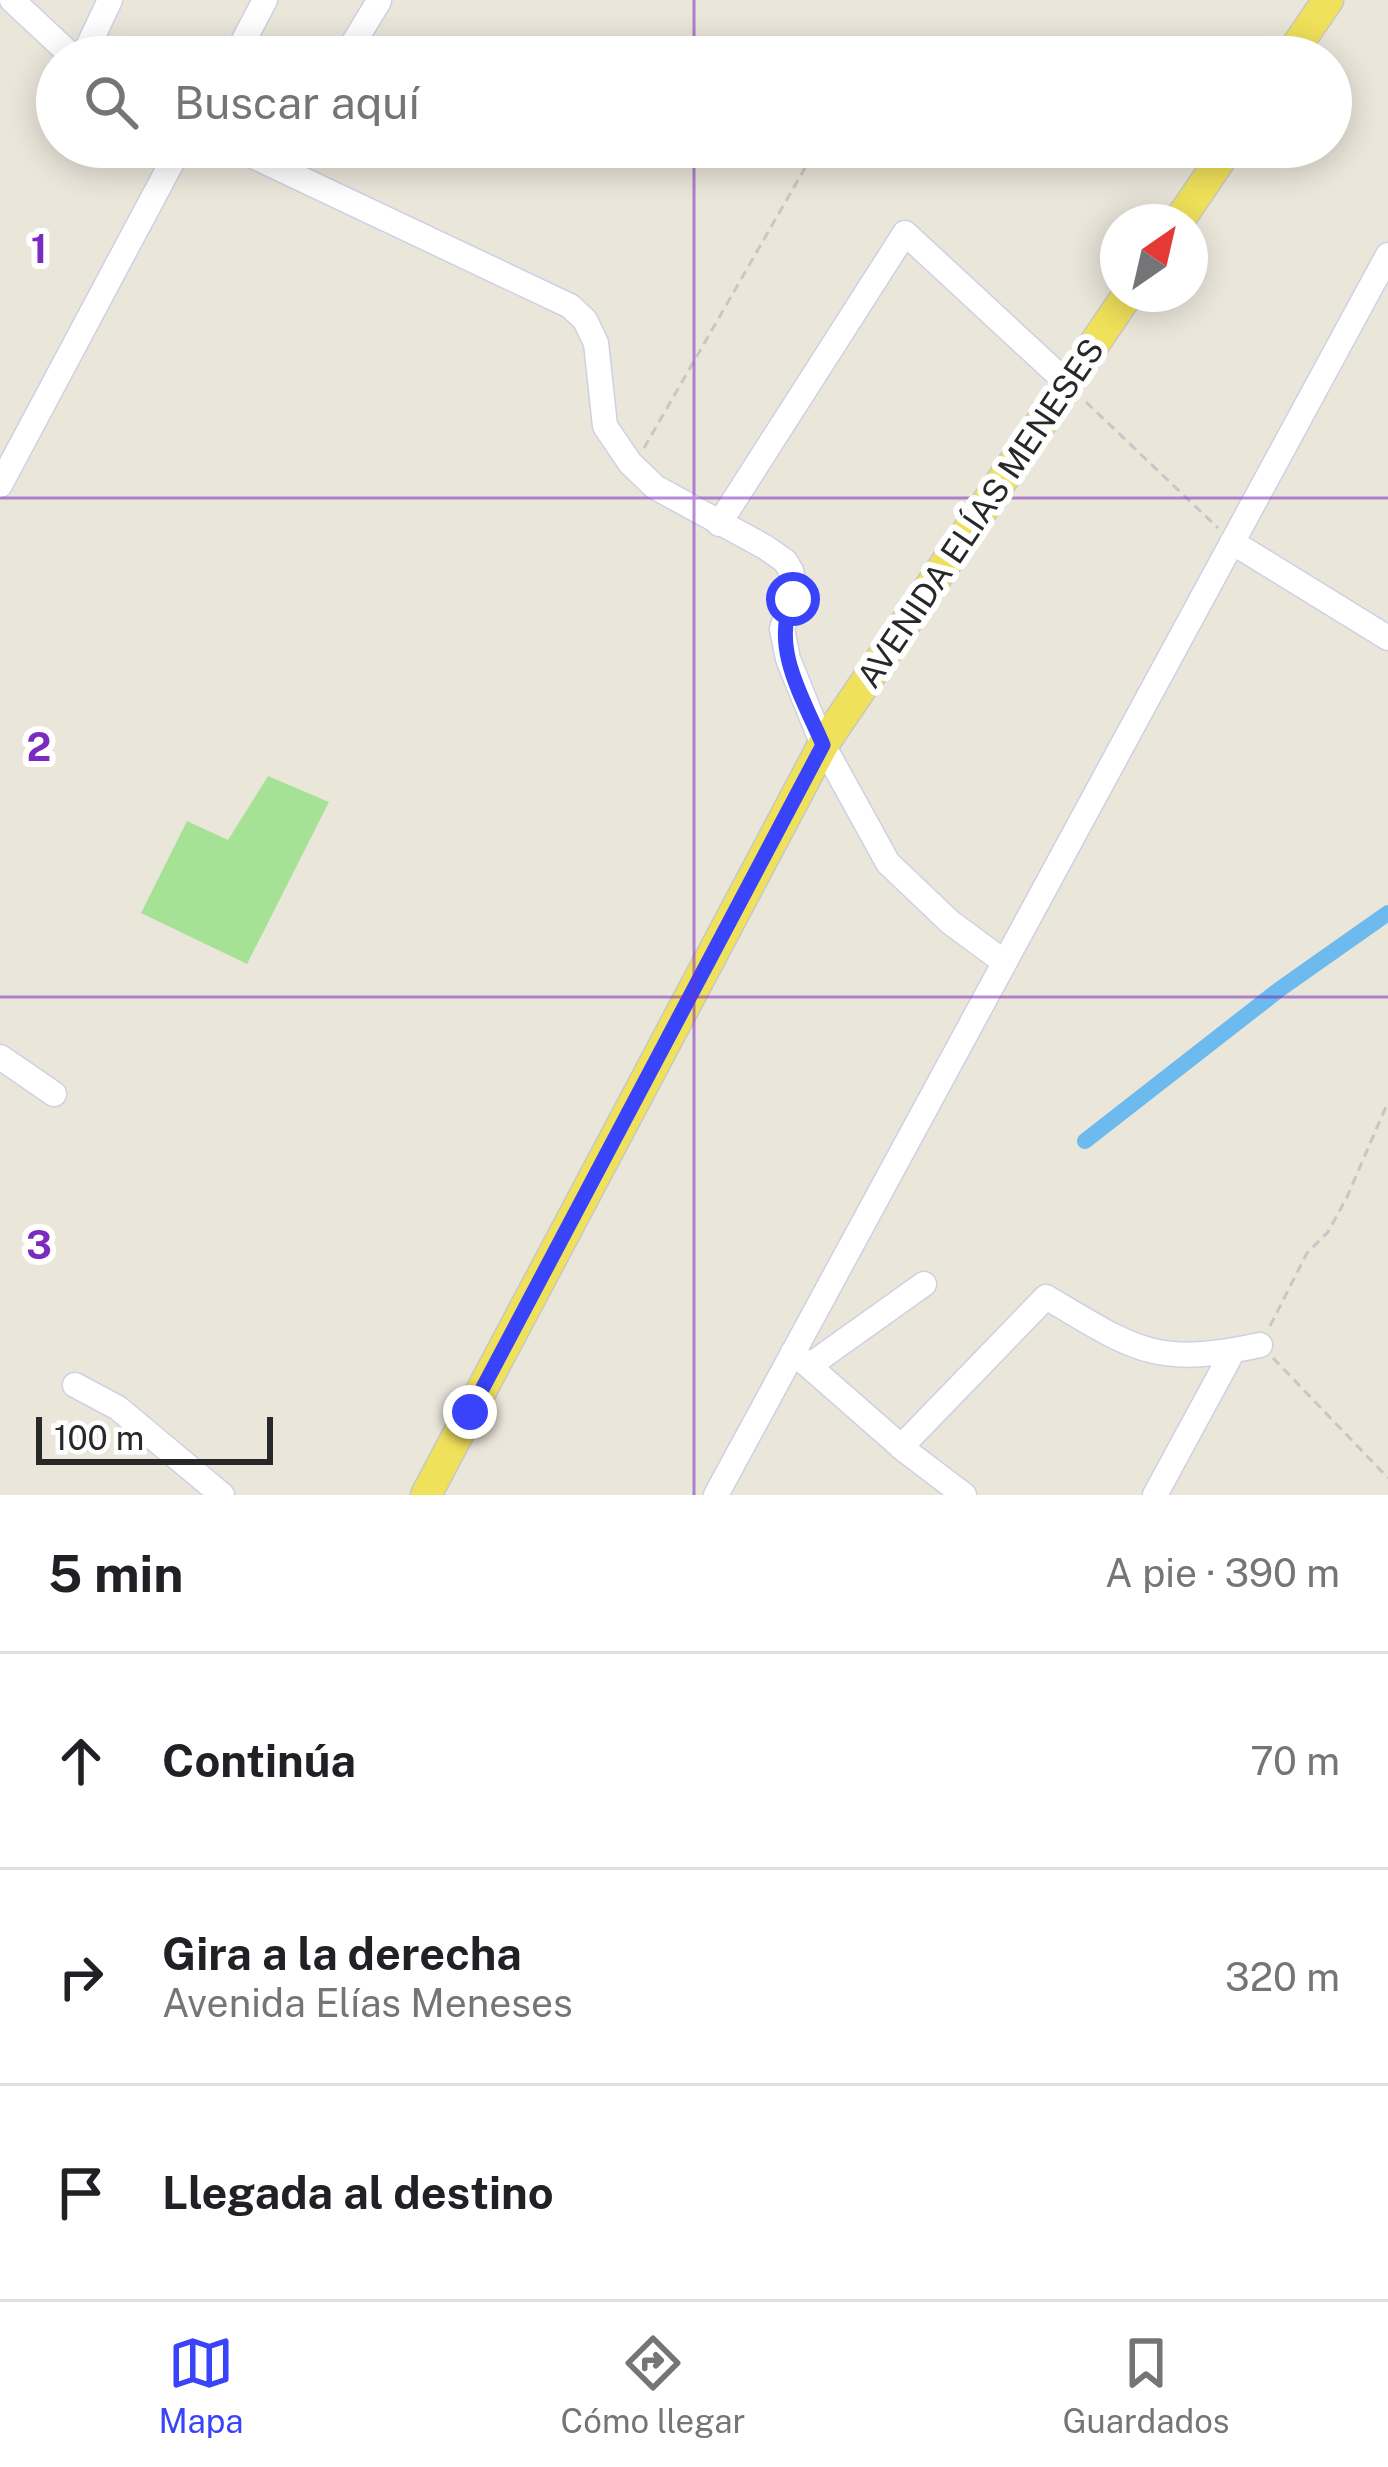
<!DOCTYPE html>
<html lang="es">
<meta charset="utf-8">
<style>
:root{--surface:#fff;--page:#f2f2f2;--text:#202124;--muted:#757577;--line:#e0e0e0;--accent:#3943f9}
body{margin:0;font-family:"Public Sans",sans-serif;background:var(--page);color:var(--text)}
.compass{position:absolute;left:1100px;top:204px;width:108px;height:108px;border-radius:50%;background:var(--surface);box-shadow:0 6px 30px #0003;rotate:34deg}
.scale{position:absolute;left:36px;bottom:30px;width:237px;box-sizing:border-box;padding-left:12px;border:6px solid #282828;border-top:0;font-size:33px;line-height:42px;white-space:nowrap;color:#282828;-webkit-text-stroke:9px #fff;paint-order:stroke}
.stop{position:absolute;width:36px;height:36px;margin:-27px;border:9px solid #3943f9;border-radius:50%;background:#fff}
.stop.end{background:#3943f9;border-color:#fff;box-shadow:0 3px 12px #0008}
.list{margin:0;padding:0;list-style:none}
h2{display:flex;justify-content:space-between;align-items:center;height:156px;margin:0;padding:0 48px;font-size:51px}
h2 small{font-size:39px;font-weight:400;color:var(--muted)}
.list li{display:grid;grid-template-columns:78px 1fr auto;gap:36px;align-items:center;box-sizing:border-box;height:216px;padding:0 48px;border-top:3px solid var(--line)}
.list b{display:block;font-size:45px;white-space:nowrap}
.list p{margin:0;font-size:39px;white-space:nowrap;color:var(--muted)}
.list em{font-size:39px;font-style:normal;color:var(--muted)}
.icon{flex:none;width:66px;height:66px;fill:none;stroke:currentColor;stroke-width:2;stroke-linecap:round;stroke-linejoin:round}
.map{position:relative;flex:none;width:1388px;height:1495px;overflow:hidden}
.search{position:absolute;background:var(--surface);box-shadow:0 6px 30px #0003;left:36px;right:36px;top:36px;height:132px;display:flex;align-items:center;gap:30px;box-sizing:border-box;padding:0 42px;border-radius:66px;color:var(--muted);font-size:45px}
.sheet{height:804px;background:var(--surface)}
nav{display:flex;justify-content:space-around;align-items:center;box-sizing:border-box;height:168px;border-top:3px solid var(--line);background:var(--surface);font-size:33px;color:var(--muted)}
nav a{display:grid;justify-items:center;gap:6px}
nav .on{color:var(--accent)}
.map>svg:first-child{display:block}
</style>
<div class="map">
<svg width="1388" height="1495" viewBox="0 0 1388 1495">
<rect width="100%" height="100%" fill="#ebe6da"/>
<path fill="#a6e296" d="M268 776 329 802 247 964 141 913 187 821 228 840Z"/>
<g fill="none" stroke-linecap="round" stroke-linejoin="round">
<path stroke="#6cbaee" stroke-width="16" d="M1085 1141 1280 989 1388 913"/>
<g stroke="#cfd0e2" stroke-width="27">
<path id="minor" d="M12 0 73 57
M83 57 110 0
M235 57 265 0
M345 57 379 1
M234 147 570 306 585 320 596 343 605 426 630 463 655 487 765 547 785 561 791 571 795 587 782 629 788 659 823 745 888 863 950 922 1004 962
M279 168 292 147
M0 485 180 147
M719 524 905 233 1066 382
M1232 542 1388 638
M0 1057 54 1094
M793 1352 906 1451 964 1495
M809 1366 924 1284
M75 1385 118 1408 222 1495
M901 1447 1046 1297C1134 1349 1154 1368 1260 1345
M716 1495 1388 255
M1155 1495 1233 1351"/>
</g>
<g stroke="#c7c7c7" stroke-width="33">
<path id="major" d="M1289 57 1328 0
M1178 222 1229 147
M426 1495 823 745 1128 294"/>
</g>
<path stroke="#c7c7c7" stroke-width="3" stroke-dasharray="9 6" stroke-linecap="butt" d="M1086 402 1218 528
M644 448 817 147
M1270 1326 1307 1253 1328 1232 1347 1197 1388 1102
M1273 1358 1388 1478"/>
<use href="#minor" stroke="#fff" stroke-width="24"/>
<use href="#major" stroke="#f0e15a" stroke-width="30"/>
</g>
<g fill="none" stroke-linecap="round" stroke-linejoin="round">
<path stroke="#3943f9" stroke-width="15" d="M470 1412 823 745C804 700 770 647 793 599"/>
</g>
<path fill="none" stroke="#7b2cbf" stroke-width="3" stroke-opacity="0.55" d="M694 0V57M694 147V1495M0 498H1388M0 997H1388"/>
<g text-anchor="middle" stroke-width="12" stroke-linejoin="round" paint-order="stroke">
<g font-size="33" fill="#282828" stroke="#fff">
<text transform="translate(980 513) rotate(-56)" y="12">AVENIDA ELÍAS MENESES</text>
</g>
</g>
<g font-size="39" text-anchor="middle" font-weight="bold" fill="#7b2cbf" stroke="#fff" stroke-width="12" stroke-linejoin="round" paint-order="stroke">
<text x="39" y="263">1</text>
<text x="39" y="761">2</text>
<text x="39" y="1259">3</text>
</g>
</svg>
<svg class="compass" viewBox="-18 -18 36 36"><path d="M0-13l5 13h-10z" fill="#e53935"/><path d="M0 13l5-13h-10z" fill="#757577"/></svg>
<div class="scale">100 m</div>
<div class="stop" style="left:793px;top:599px"></div>
<div class="stop end" style="left:470px;top:1412px"></div>
<div class="search"><svg class="icon" aria-label="search" viewBox="0 0 24 24"><circle cx="10" cy="10" r="6"/><path d="M15 15l6 6"/></svg>Buscar aquí</div>
</div>
<section class="sheet">
<h2>5 min<small>A pie · 390 m</small></h2>
<ul class="list">
<li><svg class="icon" aria-label="ahead" viewBox="0 0 24 24"><path d="M12 20V5M6 11l6-6 6 6"/></svg><div><b>Continúa</b></div><em>70 m</em></li>
<li><svg class="icon" aria-label="right" viewBox="0 0 24 24"><path d="M7 20v-9h11M14 6l5 5-5 5"/></svg><div><b>Gira a la derecha</b><p>Avenida Elías Meneses</p></div><em>320 m</em></li>
<li><svg class="icon" aria-label="arrive" viewBox="0 0 24 24"><path d="M6 21V4h12l-3 4 3 4H6"/></svg><div><b>Llegada al destino</b></div></li>
</ul>
</section>
<nav>
<a class="on"><svg class="icon" aria-label="map" viewBox="0 0 24 24"><path d="M3 6l6-2 6 2 6-2v14l-6 2-6-2-6 2zM9 4v14M15 6v14"/></svg>Mapa</a>
<a><svg class="icon" aria-label="directions" viewBox="0 0 24 24"><path d="M12 3l9 9-9 9-9-9zM9 14v-3h6M13 9l2 2-2 2"/></svg>Cómo llegar</a>
<a><svg class="icon" aria-label="saved" viewBox="0 0 24 24"><path d="M7 4h10v16l-5-4-5 4z"/></svg>Guardados</a>
</nav>
